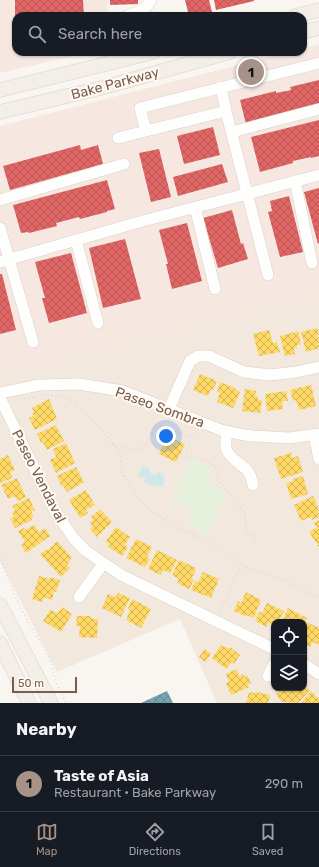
<!DOCTYPE html>
<meta charset="utf-8">
<style>
:root{--surface:#171b24;--page:#20242c;--text:#f1f3f6;--muted:#9ea1a6;--line:#363941;--accent:#a69286}
body{margin:0;font-family:Rubik,sans-serif;background:var(--page);color:var(--text)}
.controls{position:absolute;right:12px;bottom:12px;display:grid;overflow:hidden;border-radius:8px;box-shadow:0 1px 3px #0004}
.controls button{width:36px;height:36px;display:grid;place-items:center;padding:0;border:0;border-bottom:1px solid var(--line);background:var(--surface);color:var(--text);font:20px sans-serif}
.scale{position:absolute;left:12px;bottom:10px;width:65px;box-sizing:border-box;padding-left:4px;border:2px solid #7a5c4d;border-top:0;font-size:11px;line-height:14px;white-space:nowrap;color:#7a5c4d;-webkit-text-stroke:3px #fffaf3;paint-order:stroke}
.you{position:absolute;left:166px;top:436px;width:14px;height:14px;margin:-10px;border:3px solid #fff;border-radius:50%;background:#1a73e8;box-shadow:0 0 0 6px #1a73e833}
.badge{display:grid;place-items:center;width:26px;height:26px;border-radius:50%;background:var(--accent);color:#111;font-size:13px;font-weight:700}
.pin{position:absolute;translate:-50% -50%;border:2px solid #fff;box-shadow:0 1px 4px #0006}
.list{margin:0;padding:0;list-style:none}
h2{display:flex;justify-content:space-between;align-items:center;height:52px;margin:0;padding:0 16px;font-size:17px}
h2 small{font-size:13px;font-weight:400;color:var(--muted)}
.list li{display:grid;grid-template-columns:26px 1fr auto;gap:12px;align-items:center;box-sizing:border-box;height:56px;padding:0 16px;border-top:1px solid var(--line)}
.list b{display:block;font-size:15px;white-space:nowrap}
.list p{margin:0;font-size:13px;white-space:nowrap;color:var(--muted)}
.list em{font-size:13px;font-style:normal;color:var(--muted)}
.icon{flex:none;width:22px;height:22px;fill:none;stroke:currentColor;stroke-width:2;stroke-linecap:round;stroke-linejoin:round}
.map{position:relative;flex:none;width:319px;height:703px;overflow:hidden}
.search{position:absolute;background:var(--surface);box-shadow:0 1px 3px #0004;left:12px;right:12px;top:12px;height:44px;display:flex;align-items:center;gap:10px;box-sizing:border-box;padding:0 14px;border-radius:12px;color:var(--muted);font-size:15px}
.sheet{height:108px;background:var(--surface)}
nav{display:flex;justify-content:space-around;align-items:center;box-sizing:border-box;height:56px;border-top:1px solid var(--line);background:var(--surface);font-size:11px;color:var(--muted)}
nav a{display:grid;justify-items:center;gap:2px}
nav .on{color:var(--accent)}
.map>svg:first-child{display:block}
</style>
<div class="map">
<svg width="319" height="703" viewBox="0 0 319 703">
<defs>
<pattern id="homes-cross-hatch" width="8" height="8" patternUnits="userSpaceOnUse"><rect width="8" height="8" fill="#ffd966"/><path d="M0 0l8 8M0 8l8-8" fill="none" stroke="#d3b356"/></pattern>
<pattern id="shops-cross-hatch" width="8" height="8" patternUnits="userSpaceOnUse"><rect width="8" height="8" fill="#e06666"/><path d="M0 0l8 8M0 8l8-8" fill="none" stroke="#bb5756"/></pattern>
<pattern id="public-cross-hatch" width="8" height="8" patternUnits="userSpaceOnUse"><rect width="8" height="8" fill="#76a5af"/><path d="M0 0l8 8M0 8l8-8" fill="none" stroke="#668a91"/></pattern>
</defs>
<rect width="100%" height="100%" fill="#f9f5f0"/>
<path fill="#f2e8de" fill-rule="evenodd" d="M319 291V703H217L180 619 57 672 0 561V375L28 366ZM274 622H304V688H274Z"/>
<path fill="#f6e8e1" d="M0 0H107L108 16H16V52H90L0 73Z
M319 44V291L28 366 0 375V126L289 52H303V48Z"/>
<path fill="#e7f0db" d="M191 458 213 468 206 482 227 492 208 535 187 525 193 511 171 501Z"/>
<path fill="#d0e8ea" d="M142 466 150 469 149 472 156 475 158 472 163 474 165 481 162 487 157 485 155 487 144 482 146 479 138 476Z"/>
<path fill="url(#homes-cross-hatch)" d="M318 328 319 348 306 352 301 332Z
M269 330 273 343 277 342 280 352 259 356 253 334Z
M298 331 301 344 297 345V348H294L295 354 285 356 280 336Z
M200 374 217 381 213 390 211 389 208 396 193 390Z
M220 382 233 387 236 389V390L240 392 233 408 217 402 220 393 217 392Z
M311 385 316 406 299 410 296 400 293 401 290 390Z
M245 389 256 391 255 396H258V400H262L260 413 242 411Z
M286 391 288 401H282L283 409 267 411 265 394Z
M49 399 57 419 35 430 29 418 34 416 32 413 34 412 32 408Z
M56 425 64 441 47 450 43 442 41 443 37 434Z
M167 436 185 444 176 462 159 454Z
M66 443 75 463 56 473 50 460 56 457 53 449Z
M291 453 292 458 298 456 303 472 281 479 274 458Z
M8 455 15 470 10 472 12 478 0 483V459Z
M76 467 84 482 67 492 64 487 61 485 57 476Z
M303 476 308 494 291 499 286 483 294 481 293 479Z
M17 478 26 497 18 501 15 496 8 499 1 485Z
M86 490 95 505 86 510 88 513 80 518 69 500Z
M313 496 318 507 319 517 312 520 311 517 301 521 294 505Z
M29 498 35 510 31 511 34 517 31 518 32 520 15 528 10 518 14 517 12 512 15 511 12 506Z
M100 509 112 522 97 537 90 529 93 526 90 523 93 520 91 517Z
M319 520V547L309 532 317 527 314 523Z
M34 525 39 532 45 528 50 536 26 553 21 545 25 542 18 531 24 528 25 530Z
M116 527 130 537 125 545 128 547 122 556 110 548 108 546 109 544 106 541Z
M136 539 152 547 147 557 150 559 145 567 126 558Z
M57 541 72 558 67 565 70 568 61 577 40 554 47 549 48 550Z
M157 550 177 560 170 573 163 570 161 575 148 569Z
M179 560 196 568 194 572 195 573 191 578 194 580 189 589 177 583 179 579 172 575Z
M203 572 219 579 211 598 191 590 195 581 198 582Z
M39 576 50 579V577L60 580 56 592 54 591 52 600 44 597 42 602 32 599Z
M246 592 261 600 254 618 246 615 245 616 234 611 238 601 241 603Z
M118 593 130 598 121 617 102 608 108 594 116 597Z
M132 599 151 609 141 628 126 620 130 610 128 608Z
M267 603 284 611 278 622H274V625L269 622 267 627 255 621 259 612 262 613Z
M62 607 72 614 61 632 43 621 50 610 58 613Z
M288 608 307 618 305 622H281Z
M77 616H90L93 619H98L97 638 79 637 80 626H76Z
M307 622 319 628V645L313 642 310 647 304 643V628Z
M221 645 226 648 227 647 229 649 230 647 240 655 234 664 232 662 226 669 212 658Z
M205 649 211 654 205 662 199 657Z
M237 669 239 676 243 674 244 677 247 675 251 683 248 685 249 687 231 695 226 683 229 682 226 674Z
M304 685 310 690 298 703 282 702 276 695 282 688H304Z
M311 691 319 699V703H301Z
M249 692 254 693 257 692 270 695 268 703H246Z"/>
<path fill="url(#shops-cross-hatch)" d="M15 0H83L84 16H15Z
M110 0H138V4L110 5Z
M185 0H209L212 12 189 16Z
M214 0H254V1L216 10Z
M319 80V106L246 124 240 100 276 91V93L291 90 290 87Z
M319 120V156L311 158V157L293 161V163L260 172 251 137Z
M213 127 220 155 184 164 177 136Z
M80 145 81 150 98 145 103 164 10 190 3 166Z
M159 149 171 197 151 202 139 153Z
M222 164 228 182 178 196 173 177Z
M107 180 115 209 107 211V212L80 219 79 217 56 223 57 226 29 233 28 232 21 233 13 205Z
M319 188V243L318 244 304 192Z
M289 196 303 252 280 257 268 212 272 211 270 201Z
M232 210 241 244 243 243 248 259 218 268 203 218Z
M187 223 202 281 172 289 166 264H168L159 230Z
M125 239 141 299 103 308 89 248Z
M71 253 87 313 49 323 42 298H45L35 262Z
M0 274H2L16 330 0 334Z"/>
<path fill="url(#public-cross-hatch)" d="M167 691 173 703H141Z"/>
<g fill="none" stroke-linecap="round" stroke-linejoin="round">
<g stroke="#d7d1cb" stroke-width="12">
<path id="minor" d="M126 16C136 13 147 10 151 0
M221 87 226 111
M146 131 226 111 268 275
M232 132 319 109
M118 138 146 131 140 108 319 63
M295 181 312 263
M0 200 124 164
M195 207 215 289
M0 228 33 342
M76 240 98 323
M0 262 139 222 319 175
M0 393 39 385 79 384 123 391 221 430 239 434 252 436 289 438 319 434
M0 398 55 511 74 539 86 551 121 575 274 649
M169 409 190 361 198 356H209L244 372 270 375 296 372 319 367
M227 431C224 449 225 453 240 464 243 467 247 469 249 473 251 476 252 481 253 485
M314 435 319 459
M79 597 103 564
M304 664 319 674
M268 676 274 664"/>
</g>
<g stroke="#dad1cc" stroke-width="15">
<path id="major" d="M295 16 319 10
M303 32 319 28
M0 90 154 52
M0 112 105 87 230 52
M0 605 51 703
M0 643 29 703"/>
</g>
<path stroke="#dcd5d0" stroke-width="1.5" stroke-dasharray="1 3" stroke-linecap="butt" d="M24 399 44 395 58 396 73 401 104 433 120 452 122 472 129 484 143 504 155 514 177 527 216 546 242 565 285 581 319 598
M113 444 133 450 143 448 155 428 159 426 193 437 186 452V456H197L214 466 217 471 218 480 231 494 245 514 246 532 255 536 254 542
M0 556 9 582 14 594 33 631 41 643 51 662 56 682 66 703
M219 612 242 565"/>
<use href="#minor" stroke="#fefefd" stroke-width="11"/>
<use href="#major" stroke="#f3eee8" stroke-width="14"/>
</g>
<g text-anchor="middle" stroke-width="4" stroke-linejoin="round" paint-order="stroke">
<g font-size="14" fill="#7a5c4d" stroke="#fffaf3">
<text transform="translate(115 83) rotate(-15)" y="5">Bake Parkway</text>
<text transform="translate(160 407) rotate(20)" y="5">Paseo Sombra</text>
<text transform="translate(39 476) rotate(63)" y="5">Paseo Vendaval</text>
</g>
</g>
</svg>
<div class="controls">
<button><svg class="icon" aria-label="locate" viewBox="0 0 24 24"><circle cx="12" cy="12" r="6"/><path d="M12 2v4M12 18v4M2 12h4M18 12h4"/></svg></button>
<button><svg class="icon" aria-label="layers" viewBox="0 0 24 24"><path d="M12 4l9 5-9 5-9-5zM3 14l9 5 9-5"/></svg></button>
</div>
<div class="scale">50 m</div>
<div class="you"></div>
<div class="pin badge" style="left:251px;top:72px">1</div>
<div class="search"><svg class="icon" aria-label="search" viewBox="0 0 24 24"><circle cx="10" cy="10" r="6"/><path d="M15 15l6 6"/></svg>Search here</div>
</div>
<section class="sheet">
<h2>Nearby<small></small></h2>
<ul class="list">
<li><span class="badge">1</span><div><b>Taste of Asia</b><p>Restaurant · Bake Parkway</p></div><em>290 m</em></li>
</ul>
</section>
<nav>
<a class="on"><svg class="icon" aria-label="map" viewBox="0 0 24 24"><path d="M3 6l6-2 6 2 6-2v14l-6 2-6-2-6 2zM9 4v14M15 6v14"/></svg>Map</a>
<a><svg class="icon" aria-label="directions" viewBox="0 0 24 24"><path d="M12 3l9 9-9 9-9-9zM9 14v-3h6M13 9l2 2-2 2"/></svg>Directions</a>
<a><svg class="icon" aria-label="saved" viewBox="0 0 24 24"><path d="M7 4h10v16l-5-4-5 4z"/></svg>Saved</a>
</nav>
